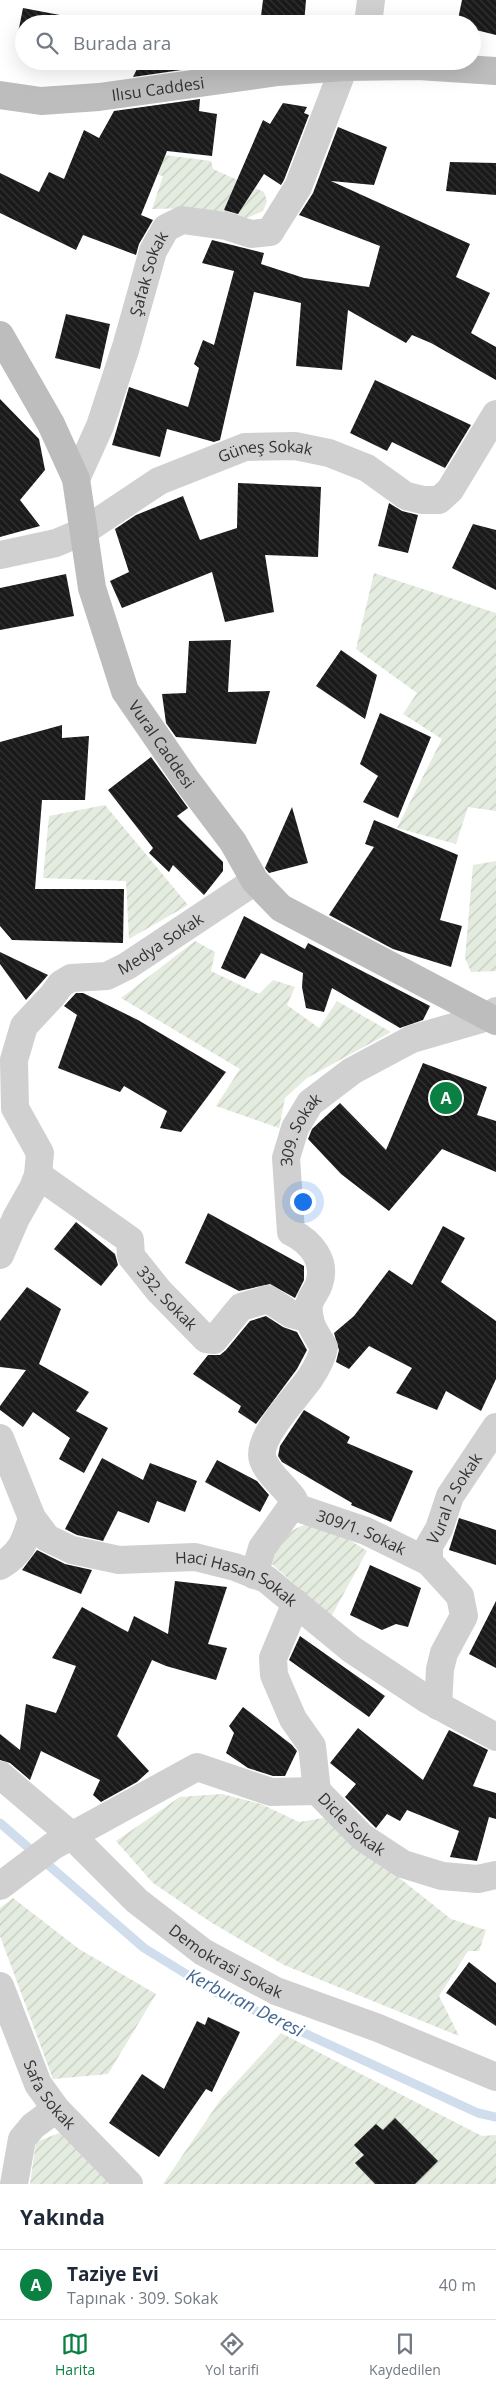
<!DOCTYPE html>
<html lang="tr">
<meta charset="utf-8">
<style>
:root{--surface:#fff;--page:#f6f6f7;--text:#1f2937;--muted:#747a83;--line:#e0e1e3;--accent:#0b8043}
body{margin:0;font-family:"Open Sans",sans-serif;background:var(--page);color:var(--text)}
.you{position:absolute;left:302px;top:1201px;width:18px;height:18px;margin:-12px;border:4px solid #fff;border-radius:50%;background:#1a73e8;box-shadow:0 0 0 8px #1a73e833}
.badge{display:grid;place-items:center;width:32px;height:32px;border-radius:50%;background:var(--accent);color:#fff;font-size:16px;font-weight:700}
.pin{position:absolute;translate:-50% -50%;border:2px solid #fff;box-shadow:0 1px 5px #0006}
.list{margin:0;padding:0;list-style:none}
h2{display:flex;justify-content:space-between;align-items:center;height:65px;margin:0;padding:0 20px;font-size:21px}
h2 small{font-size:16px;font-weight:400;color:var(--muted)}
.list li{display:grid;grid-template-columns:32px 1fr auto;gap:15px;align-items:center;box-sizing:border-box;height:70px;padding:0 20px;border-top:1px solid var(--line)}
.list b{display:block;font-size:19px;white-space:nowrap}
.list p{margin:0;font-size:16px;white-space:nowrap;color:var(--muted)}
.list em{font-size:16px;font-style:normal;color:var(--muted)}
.icon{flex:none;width:28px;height:28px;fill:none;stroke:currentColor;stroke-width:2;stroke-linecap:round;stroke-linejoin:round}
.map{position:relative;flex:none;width:496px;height:2184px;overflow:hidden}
.search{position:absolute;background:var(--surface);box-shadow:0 5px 20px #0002;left:15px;right:15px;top:15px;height:55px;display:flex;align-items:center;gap:12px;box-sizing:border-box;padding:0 18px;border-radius:28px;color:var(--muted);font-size:19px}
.sheet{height:135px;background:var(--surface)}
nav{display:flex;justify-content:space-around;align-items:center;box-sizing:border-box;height:70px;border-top:1px solid var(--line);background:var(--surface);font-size:14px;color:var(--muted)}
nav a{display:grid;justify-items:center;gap:2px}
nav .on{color:var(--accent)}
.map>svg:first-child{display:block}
</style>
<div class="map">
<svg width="496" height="2184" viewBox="0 0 496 2184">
<defs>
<pattern id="garden-furrows" width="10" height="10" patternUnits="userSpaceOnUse" patternTransform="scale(1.25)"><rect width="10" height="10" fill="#e4ebdf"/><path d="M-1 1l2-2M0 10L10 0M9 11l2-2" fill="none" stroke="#c4cac0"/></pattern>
<pattern id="building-back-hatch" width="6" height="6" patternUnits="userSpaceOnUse" patternTransform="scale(1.25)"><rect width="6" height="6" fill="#1a1a1a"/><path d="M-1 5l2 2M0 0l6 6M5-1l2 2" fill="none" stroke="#333"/></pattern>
</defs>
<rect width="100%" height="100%" fill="#fff"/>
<path fill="url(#garden-furrows)" d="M133 151 211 161 213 169 264 192 267 201 263 211 247 218 191 208 152 209 163 176 126 165Z
M374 573 496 613V811L468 807 456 844 397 828 442 739 403 714 417 693 356 649Z
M105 805 188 905 129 939 126 881 43 878 49 816Z
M496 861V971L471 972 465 958 473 865Z
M195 941 215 952 211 971 259 994 273 980 295 987 287 1005 319 1028 337 1001 391 1032 307 1078 285 1098 279 1128 216 1106 240 1069 121 998Z
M308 1524 340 1534 367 1551 331 1617 272 1564C277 1541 285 1531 308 1524Z
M222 1794 261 1804 299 1822 324 1818 451 1919 486 1930 479 1951H468L439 1996 459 2036 284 1965 212 1923 153 1883 116 1841 180 1797Z
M13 1898 79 1949 156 1994 108 2074 53 2079 0 1936V1908Z
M281 2033 482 2136 496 2135V2184H163L221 2099Z
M67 2130 120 2184H30L36 2142Z"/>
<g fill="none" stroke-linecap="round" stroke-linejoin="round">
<path stroke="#d0ddec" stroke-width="9" d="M0 1823 144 1948 217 1993 478 2113 496 2117"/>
</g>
<path fill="url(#building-back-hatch)" d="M263 0H306L304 24H260Z
M462 0H496V35L472 29V24H457Z
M23 8 65 16 63 24H24V34L18 33Z
M141 61H203L202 67 133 77Z
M200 99 199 111 217 114 212 156 167 151 141 215 153 220 139 244 136 255 83 235 76 250 0 213V173L39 192 49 172 64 179 84 130 99 138 114 111Z
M283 103 307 107 304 113 309 115 284 180 281 185 264 174 238 214 224 210 263 120 270 124Z
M338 127 387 147 374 185 331 181 470 244 456 277 490 293 471 333 496 347V380L431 343 412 335 406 343 348 310 342 370 296 366 301 303 254 292 220 440 214 442 167 429 160 457 112 445 129 387 188 407 199 368 194 364 203 340 214 345 234 271 202 263 212 240 264 253 261 264 304 278 369 287 380 246 299 215 313 193Z
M450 162 496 163V195L446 191Z
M66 314 110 324 100 369 55 358Z
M375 380 471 425 445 468 392 442 387 451 350 433Z
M0 399 39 439 45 470 20 500 40 526 0 537Z
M238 483 321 487 318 557 265 555 274 612 225 622 212 572 122 608 110 581 129 572 115 529 136 515 183 496 200 540 237 528Z
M389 503 402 511 418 515 408 553 378 546Z
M473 524 496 530V590L452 568Z
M66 574 74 616 0 630V588Z
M231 640 228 692 270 691 256 744 176 737 166 723 162 694 186 693 189 641Z
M341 650 377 675 365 719 316 686Z
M380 713 431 737 398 818 363 802 378 776 360 764Z
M62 725V738L89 736 85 800H42L35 889H124L123 943 12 940 0 926V742Z
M151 757 188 808 177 816 223 862V871L204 895 173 865 169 872 149 853 153 848 108 790Z
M292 807 308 863 269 873 265 868Z
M374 820 458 855 440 920 462 926 451 967 393 949 329 915 374 847 365 844Z
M244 916 305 949 308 943 430 1006 423 1020 400 1028 332 988 324 1012 306 1008 302 987 303 973 261 953 245 979 221 968Z
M0 952 48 975 26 1000 0 964Z
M76 993H83L138 1020 226 1072 181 1132 160 1128 167 1111 124 1086 120 1092 58 1068 77 1015 64 1006Z
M423 1063 487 1087 477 1115 496 1121V1172L442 1149 389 1211 341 1174 308 1139 312 1129 340 1103 386 1150Z
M208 1213 304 1266V1280L295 1298 270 1284 239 1291 185 1263Z
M76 1222 115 1254 118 1265 101 1286 54 1249Z
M443 1226 465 1238 441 1282 496 1321V1379L481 1411 446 1391 437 1410 396 1393 412 1368 369 1346 349 1369 336 1362 339 1350 334 1333 354 1316 389 1270 412 1285Z
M27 1287 61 1309 39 1364 89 1392 76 1411 108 1428 84 1473 59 1459 70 1438 33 1412 23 1427 0 1410V1406L26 1370 0 1367V1321Z
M266 1316 283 1327 297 1332 307 1350 297 1369 256 1424 238 1412 241 1406 193 1374 208 1355H220L226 1350 250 1321Z
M304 1410 350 1437 347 1443 413 1471 391 1522 351 1505 352 1503 282 1462 278 1456 280 1446Z
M102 1458 143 1480 150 1463 197 1481 185 1512 157 1501 149 1523 118 1511 103 1541 77 1535 65 1529Z
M217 1460 257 1481 269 1495 260 1512 205 1482Z
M459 1518 496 1530V1565L449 1550Z
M37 1550 65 1564 92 1570 81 1594 22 1570Z
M370 1565 421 1588 408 1627 396 1624 382 1630 350 1615Z
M175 1581 227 1587 208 1644 227 1648 216 1680 166 1666 152 1660 117 1736 149 1771 137 1782 101 1802 93 1795 100 1780 41 1751 30 1780 10 1763 0 1760V1734L20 1750 26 1704 56 1713 76 1666 52 1658 82 1607 128 1632 134 1616 168 1634Z
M496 1601V1668L469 1654Z
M300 1636 385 1696 369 1717 289 1660Z
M243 1707 292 1745 297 1751 285 1776H273L248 1768 226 1753 234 1733 229 1726Z
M358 1728 423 1780 449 1730 488 1750 473 1786 496 1793V1819L489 1817 477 1861 450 1857 459 1831 407 1810 400 1821 387 1814 376 1828 345 1797 356 1784 330 1763Z
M469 1962 496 1983V2026L446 1993Z
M208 2017 240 2032 212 2092 206 2089 159 2157 109 2123 142 2074 164 2089 197 2021 205 2025Z
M395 2118 438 2161 415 2184H375L355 2163 364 2155 354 2145 376 2124 383 2130Z"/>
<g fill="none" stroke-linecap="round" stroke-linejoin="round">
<g stroke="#d0d0d0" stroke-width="28">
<path d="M368 24 371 0"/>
<path id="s1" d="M76 479 100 426 126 347 153 251 166 228 182 220 226 226 251 234 270 232 298 187 344 67"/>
<path id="s2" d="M0 555 56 543 84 531 159 481 245 447 295 446 329 453 367 468 406 496 423 500H439L450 490 496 414"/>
<path id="s3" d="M38 1175 130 1240 131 1256 159 1291 206 1339 214 1340 241 1307 268 1299 291 1314 310 1319"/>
<path id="s4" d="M0 1255 16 1218 33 1188 38 1175 40 1153 15 1108 14 1060 24 1026 53 995 61 984 71 978 107 976 127 966 255 881"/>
<path id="s5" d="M0 1438 32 1518 47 1538 72 1550 119 1560 195 1557 235 1567 266 1579 351 1649 428 1700 496 1737"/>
<path id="s6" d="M292 1506 366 1531 429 1562"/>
<path d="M0 1566C22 1553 25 1541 32 1518"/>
<path id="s7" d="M254 1575 262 1548 292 1506 294 1500C285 1486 269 1476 263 1460 255 1438 298 1396 310 1378 316 1369 322 1359 324 1347 315 1333 307 1322 309 1305 310 1298 317 1291 319 1284 327 1261 311 1242 291 1232L286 1158 295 1128 310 1103 352 1071 412 1039 488 1017 496 1011"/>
<path id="s8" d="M296 1603 273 1658 274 1675 293 1719 312 1746 317 1791 362 1837 403 1864 442 1876 478 1879 496 1875"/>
<path id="s9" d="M438 1706 440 1669 444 1653 464 1616 460 1596 429 1562V1546L439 1529 450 1496 496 1427"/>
<path id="s10" d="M0 1775 72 1836 137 1901 203 1952 276 1991 378 2028 496 2077"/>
<path d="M0 1886 53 1846 197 1767 271 1792 317 1791"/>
<path id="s11" d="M0 1986 38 2084 56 2109 129 2184"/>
<path d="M14 2184 22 2139 33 2126 56 2109"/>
</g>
<g stroke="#bdbdbd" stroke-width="28">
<path id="s12" d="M0 95 41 101 99 97 278 72 344 67 418 66 496 71"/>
<path id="s13" d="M0 335 51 424 76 479 92 588 125 691 187 781 233 842 255 881 281 908 496 1021"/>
</g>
</g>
<g text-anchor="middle" stroke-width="5" stroke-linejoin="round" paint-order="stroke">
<g font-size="16" fill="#333" stroke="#fff">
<text dy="6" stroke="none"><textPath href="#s12" startOffset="159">Ilısu Caddesi</textPath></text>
<text dy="6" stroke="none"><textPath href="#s1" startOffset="218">Şafak Sokak</textPath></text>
<text dy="6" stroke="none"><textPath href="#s2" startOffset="290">Güneş Sokak</textPath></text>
<text dy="6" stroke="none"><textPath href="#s13" startOffset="446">Vural Caddesi</textPath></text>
<text dy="6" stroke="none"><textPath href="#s4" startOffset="412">Medya Sokak</textPath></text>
<text dy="6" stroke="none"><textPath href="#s7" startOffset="508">309. Sokak</textPath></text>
<text dy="6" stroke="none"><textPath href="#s3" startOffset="184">332. Sokak</textPath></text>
<text dy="6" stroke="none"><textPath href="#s9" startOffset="232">Vural 2 Sokak</textPath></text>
<text dy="6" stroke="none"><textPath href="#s6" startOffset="74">309/1. Sokak</textPath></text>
<text dy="6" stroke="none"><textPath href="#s5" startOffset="309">Haci Hasan Sokak</textPath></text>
<text dy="6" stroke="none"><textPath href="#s8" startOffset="251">Dicle Sokak</textPath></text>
<text dy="6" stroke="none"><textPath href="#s10" startOffset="294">Demokrasi Sokak</textPath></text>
<text dy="6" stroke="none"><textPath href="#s11" startOffset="120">Safa Sokak</textPath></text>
</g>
<g font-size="18" font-style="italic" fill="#436892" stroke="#fff">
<text transform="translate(245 2003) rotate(27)" y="6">Kerburan Deresi</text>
</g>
</g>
</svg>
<div class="you"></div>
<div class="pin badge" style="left:446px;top:1098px">A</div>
<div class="search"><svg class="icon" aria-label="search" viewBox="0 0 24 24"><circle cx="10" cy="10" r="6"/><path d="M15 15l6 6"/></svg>Burada ara</div>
</div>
<section class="sheet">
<h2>Yakında<small></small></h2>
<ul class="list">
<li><span class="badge">A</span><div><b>Taziye Evi</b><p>Tapınak · 309. Sokak</p></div><em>40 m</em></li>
</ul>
</section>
<nav>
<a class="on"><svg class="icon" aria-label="map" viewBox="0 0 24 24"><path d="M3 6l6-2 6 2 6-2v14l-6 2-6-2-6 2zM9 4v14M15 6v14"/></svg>Harita</a>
<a><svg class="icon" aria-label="directions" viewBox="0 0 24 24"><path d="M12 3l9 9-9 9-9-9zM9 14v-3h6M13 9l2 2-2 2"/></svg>Yol tarifi</a>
<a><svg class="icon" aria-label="saved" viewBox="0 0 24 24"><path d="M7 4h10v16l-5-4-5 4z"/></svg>Kaydedilen</a>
</nav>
